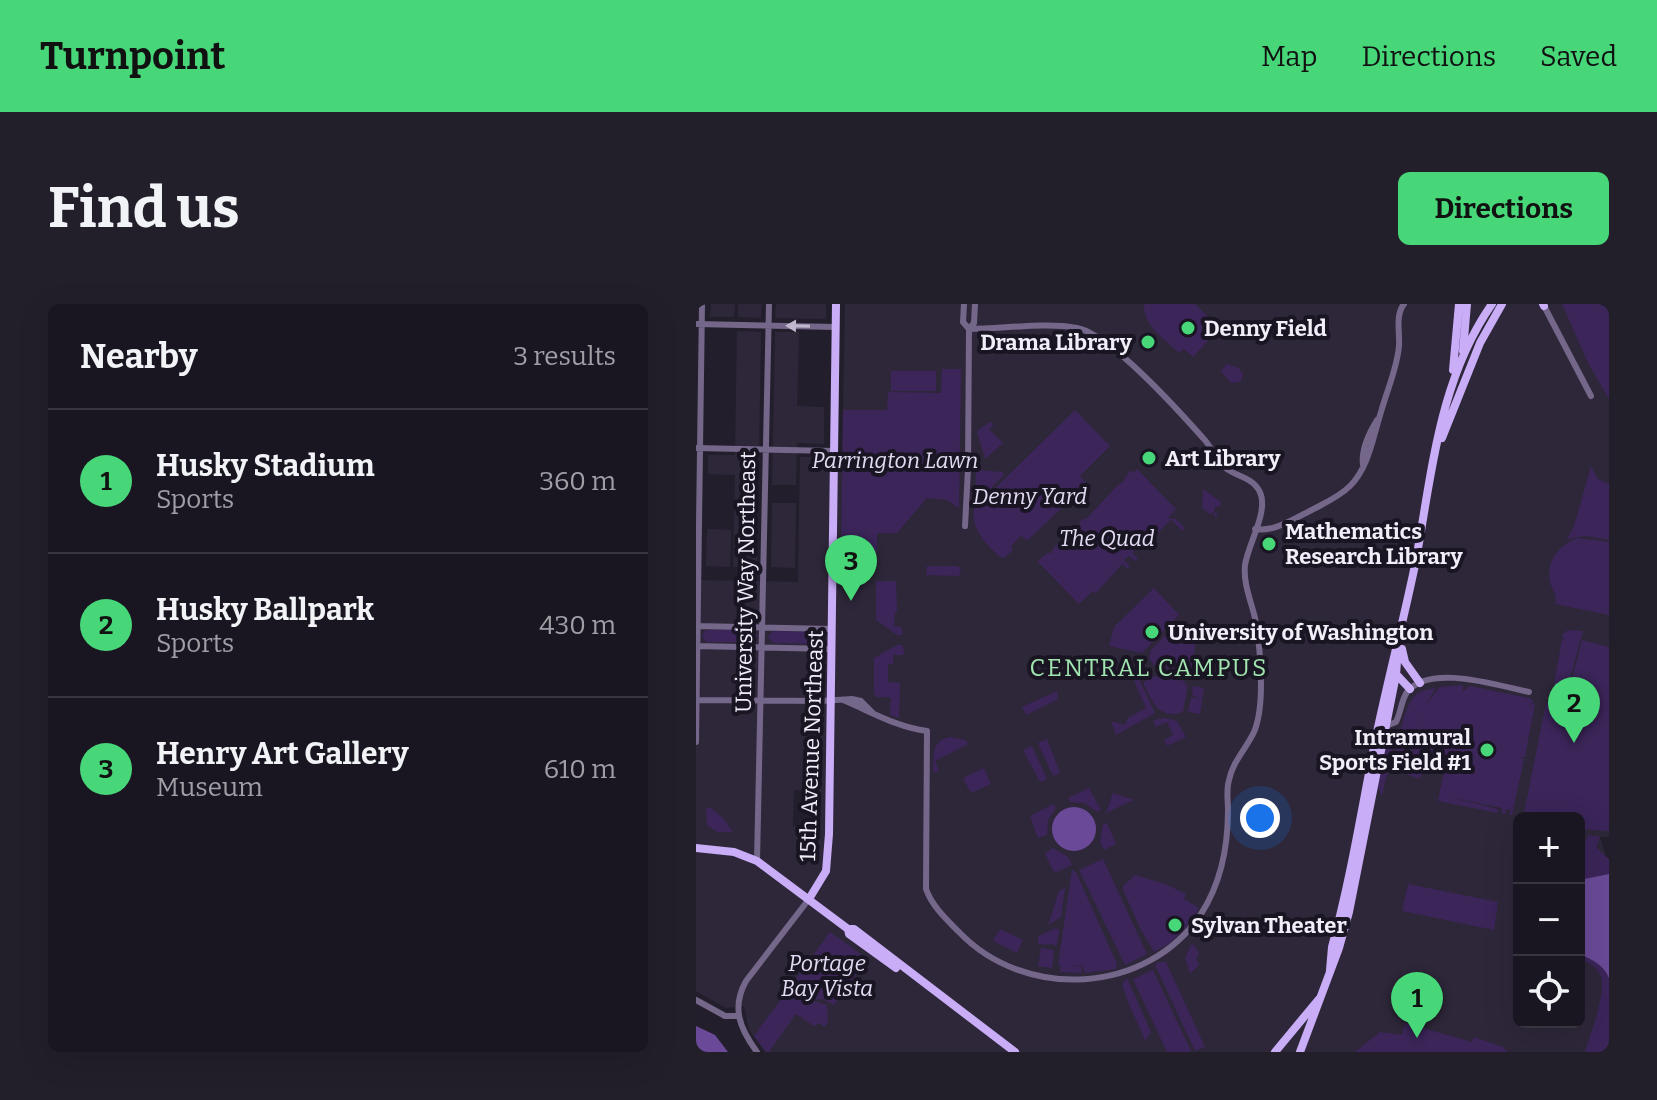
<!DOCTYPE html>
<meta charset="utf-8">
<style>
:root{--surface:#1a1621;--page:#231f2a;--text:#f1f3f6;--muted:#9f9fa5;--line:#38353f;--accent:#47d779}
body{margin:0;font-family:Bitter,serif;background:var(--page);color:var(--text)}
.controls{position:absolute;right:24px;bottom:24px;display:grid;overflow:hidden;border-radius:12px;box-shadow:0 8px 32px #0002}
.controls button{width:72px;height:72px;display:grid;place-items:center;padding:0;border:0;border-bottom:2px solid var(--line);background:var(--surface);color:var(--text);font:40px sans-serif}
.you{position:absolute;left:564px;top:514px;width:28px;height:28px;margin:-20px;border:6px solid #fff;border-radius:50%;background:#1a73e8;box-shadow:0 0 0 12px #1a73e833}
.badge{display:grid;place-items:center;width:52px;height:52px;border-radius:50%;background:var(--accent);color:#111;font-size:26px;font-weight:700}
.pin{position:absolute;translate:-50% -66px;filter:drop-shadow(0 2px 4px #0008)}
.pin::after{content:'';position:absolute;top:42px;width:28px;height:24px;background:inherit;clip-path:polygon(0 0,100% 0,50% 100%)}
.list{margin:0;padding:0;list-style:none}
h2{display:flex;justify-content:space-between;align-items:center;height:104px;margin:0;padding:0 32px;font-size:34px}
h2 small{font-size:26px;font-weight:400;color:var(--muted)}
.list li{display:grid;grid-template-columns:52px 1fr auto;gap:24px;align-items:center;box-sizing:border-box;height:144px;padding:0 32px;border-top:2px solid var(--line)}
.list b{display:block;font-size:30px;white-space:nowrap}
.list p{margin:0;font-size:26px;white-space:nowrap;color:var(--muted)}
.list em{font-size:26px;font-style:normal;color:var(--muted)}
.icon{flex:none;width:44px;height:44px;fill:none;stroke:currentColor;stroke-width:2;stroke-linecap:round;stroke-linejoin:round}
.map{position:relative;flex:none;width:913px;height:748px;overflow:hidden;border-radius:12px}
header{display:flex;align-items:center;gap:48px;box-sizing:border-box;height:112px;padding:0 40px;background:var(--accent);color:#111}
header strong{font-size:38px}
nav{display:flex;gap:44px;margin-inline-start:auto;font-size:28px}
.intro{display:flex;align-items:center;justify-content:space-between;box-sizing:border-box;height:192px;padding:0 48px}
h1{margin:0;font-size:56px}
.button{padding:20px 36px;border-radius:12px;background:var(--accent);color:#111;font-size:28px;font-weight:700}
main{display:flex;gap:48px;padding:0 48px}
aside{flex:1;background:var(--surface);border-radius:12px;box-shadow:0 8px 32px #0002}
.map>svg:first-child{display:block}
</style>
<header>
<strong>Turnpoint</strong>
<nav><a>Map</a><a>Directions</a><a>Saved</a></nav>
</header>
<div class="intro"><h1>Find us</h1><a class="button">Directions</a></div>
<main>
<aside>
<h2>Nearby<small>3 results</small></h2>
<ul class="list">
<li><span class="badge">1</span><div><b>Husky Stadium</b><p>Sports</p></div><em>360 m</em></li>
<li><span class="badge">2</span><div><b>Husky Ballpark</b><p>Sports</p></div><em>430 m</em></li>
<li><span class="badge">3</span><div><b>Henry Art Gallery</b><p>Museum</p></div><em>610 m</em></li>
</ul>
</aside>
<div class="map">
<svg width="913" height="748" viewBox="0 0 913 748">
<rect width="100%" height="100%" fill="#231e2c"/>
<path fill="#2e273a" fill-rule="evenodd" d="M15 0H39L38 13H14Z
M42 0H66L65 14 42 13Z
M80 0H130V15L79 14Z
M149 0H913V533H904L910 553 913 555V570L883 576V514H823V718H883V652L913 672V748H69L53 726 48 702 30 704 0 687V276L102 278 104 153H146ZM98 486 122 487 121 523 97 522Z
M41 27 65 28 61 263H37L39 171 12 170V151H39Z
M79 28H103L101 102 128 103V140L101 139 100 181H76Z
M76 199H100L99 264 75 263Z
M11 225 35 226 34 263 10 262Z"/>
<path fill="#3b2559" d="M448 0H499L521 21 514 17 512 20 520 28 497 53 488 45 483 49C469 35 447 22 448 0Z
M866 0H913V95L892 59Z
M531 60 543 64 547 71 545 77 539 79 534 78 525 67Z
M246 65H265L263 204 251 196 231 194 201 229H181V250L173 259H145L147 106H191L192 88 245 89Z
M195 67H240V87H195Z
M379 106 414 142 384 172 391 180 331 237 325 232 315 242 317 246 308 254 304 253C290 240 275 225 278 205Z
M294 118 298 120 293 125 307 139 289 155 281 127Z
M895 162 902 175 913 180V236L890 232 871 235 878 222Z
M441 165 480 205 472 214 480 215 489 224 487 227 475 216 445 245 442 243 436 249 442 255 439 257 433 252 428 256 434 263 432 265 426 260 400 289 397 287 383 300 341 257 353 248 355 250 358 243 385 220 383 218 388 214 389 216 422 181 427 178 434 166 437 169Z
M280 166 307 168 308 171 282 198H279Z
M507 185 525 198 524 203 519 202 518 208 522 210 520 214 517 208 514 210 506 204Z
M882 234 913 238V311L859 300C861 291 858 289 855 281 848 260 862 241 882 234Z
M231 262H261L265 264 263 272 230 271Z
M180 277H200L201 308 199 309 198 322 206 323V331H201L180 316Z
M458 284 483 311 446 349 413 342 418 323Z
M482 319C508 321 498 348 495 366H492L491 368 459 362 453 355 455 346Z
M10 326H57L62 332 57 338H10L6 331Z
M872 326 887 327 869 393 864 391 858 380 866 335H870L866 333 867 330Z
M77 327 124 328 128 334 124 340 77 339 72 333Z
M886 336 913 343V527L883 525V514H827L850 399 862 391 871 394Z
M201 341H207L208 351H197V360H192V378L204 379 203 414 194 411 195 393H180L178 389V354Z
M458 372 489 377V380L492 381 487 408C462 416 456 397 447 378Z
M443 375 459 409 420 431 415 417 429 421 432 414 450 404 438 377Z
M767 381V387L774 382 833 394 838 398 833 401 839 400 829 453H824L828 455 816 511H812L815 508 812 505H810V510L806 509V504L749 492 798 504 803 506 802 509 742 497 748 467 727 463 724 475 709 470 715 462 725 408 714 461 707 470 696 468C701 449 705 409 717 394 722 387 731 385 740 384L729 401 744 383Z
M497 382 508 384 504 410 492 408 495 393 504 394 496 391Z
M361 387 362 395 330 411 326 403Z
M469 414 481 417 490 433 471 442 468 436 477 431 471 418 460 423 457 416Z
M700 425 701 428 686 492 682 483 692 431Z
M254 433 270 436 272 440 239 457 243 466 237 469C238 452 235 437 254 433Z
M351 435 364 469 357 472 342 439Z
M336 442 351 475 344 478 327 446Z
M288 464 295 480 275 489 267 474Z
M393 484 405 506 401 508 389 499 374 498 372 494Z
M417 489 438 496 410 509Z
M357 500 360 504 352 516 351 531 342 534 334 512Z
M13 503 27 514 37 528H21L11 521 10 505Z
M411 519 420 540 408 546 404 538 407 520Z
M893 531 904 533 900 543 913 555V570L883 576V546Z
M357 544 372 553 376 561 361 568 357 567 349 549Z
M407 555 451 650 429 661 383 566Z
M376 566 380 568 421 660 420 665 389 669 386 661H375L385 662 386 669 364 668 365 661H362Z
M439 571 469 580 490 590 488 595 503 604 496 617 473 640 458 648 445 626 427 586V582Z
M712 580 802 598 798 626 706 607Z
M369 584 365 613 352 621 363 587Z
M360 624 363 626 361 641 342 640V632Z
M304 625 327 636 321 649 297 637Z
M134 628 172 655 138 701 126 695 116 696 131 701 132 717 129 723 123 719 118 722 100 710 73 748H70L58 732Z
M496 639 503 649 500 655 503 661 494 670 489 654Z
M345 644 358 646 356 664 342 662Z
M883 650C895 655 908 661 913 674V748H889C894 731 912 685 904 670 900 662 891 658 883 654Z
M462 658H470L509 743 499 747 459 661Z
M457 666 495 747 493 748H471L437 675Z
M431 674 455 728 449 737C442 718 431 699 426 680Z
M709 719 776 738 778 733 807 743 811 748H659L684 728 706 731Z"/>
<path fill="#6a4a98" d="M356 525a22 22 0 1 1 44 0a22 22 0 1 1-44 0Z
M913 570V674C908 661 895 655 883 650V576Z
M0 722 19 731 32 748H0Z"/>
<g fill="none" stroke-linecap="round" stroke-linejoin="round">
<path stroke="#74678a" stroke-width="6" d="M268 0 267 18 273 25 272 165 269 222
M847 0 895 92
M0 20 140 23
M273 25 278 19 279 0
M0 144 138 147
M667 161C665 146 673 129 681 116
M559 225C578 228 595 216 612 208 626 200 642 194 654 182 673 163 677 133 685 108 691 86 701 65 703 42 704 29 699 11 708 0
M0 322 136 325
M0 342 136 345
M1 396 124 397 156 395 165 397 176 408
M147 396C176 408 200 423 231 427L230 585C236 602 250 615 263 628 329 697 451 691 505 610 525 579 532 542 532 506 532 496 530 486 533 476 537 457 550 445 558 428 564 414 565 396 565 380 565 358 563 336 559 314 555 297 547 279 549 261 552 241 571 210 565 191 559 171 536 174 524 159 518 151 514 141 507 134 483 107 414 30 381 24 350 18 306 25 273 25
M690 422 700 418C705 408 705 397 711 388 734 359 803 382 833 388
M0 438 6 0
M61 557 73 0
M0 696 29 712H42
M61 748C44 725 35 704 50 677L113 595"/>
<path stroke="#c9adf7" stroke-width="8" d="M847 0 848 2
M767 47 771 0
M757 66 763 0
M746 134 784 39 806 0
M706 345 709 358 724 379
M699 369 714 385
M0 544 38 548 61 557 152 625H158L319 748
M113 595 130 567 133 530 140 0
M152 625 153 630 200 664
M634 666 636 643C655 574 666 503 680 433 692 375 707 319 719 261 736 171 742 77 796 0
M579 748 623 695
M604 748 643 644 653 608 700 371 702 345"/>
</g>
<defs><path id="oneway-solid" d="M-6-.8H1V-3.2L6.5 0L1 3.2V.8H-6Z" transform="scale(2)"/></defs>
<use fill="#bfb8cc" href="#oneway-solid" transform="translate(102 22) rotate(-179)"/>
<g fill="#47d779" stroke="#1a1522" stroke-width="3">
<circle cx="492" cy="24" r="8"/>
<circle cx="452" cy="38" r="8"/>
<circle cx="453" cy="154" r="8"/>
<circle cx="573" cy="240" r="8"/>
<circle cx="456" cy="328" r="8"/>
<circle cx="791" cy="446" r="8"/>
<circle cx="479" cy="621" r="8"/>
</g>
<g text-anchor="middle" stroke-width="8" stroke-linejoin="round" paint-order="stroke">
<g font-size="22" font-weight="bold" fill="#f1eef8" stroke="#1a1522" text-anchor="start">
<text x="508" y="32">Denny Field</text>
<text x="436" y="46" text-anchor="end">Drama Library</text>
<text x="469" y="162">Art Library</text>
<text x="589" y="235">Mathematics<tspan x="589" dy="25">Research Library</tspan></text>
<text x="472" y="336">University of Washington</text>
<text x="775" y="441" text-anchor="end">Intramural<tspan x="775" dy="25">Sports Field #1</tspan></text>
<text x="495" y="629">Sylvan Theater</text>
</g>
<g font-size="22" font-style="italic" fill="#e3dbf2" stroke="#1a1522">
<text x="199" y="164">Parrington Lawn</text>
<text x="334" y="200">Denny Yard</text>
<text x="411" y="242">The Quad</text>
<text x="131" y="667">Portage<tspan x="131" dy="25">Bay Vista</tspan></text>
</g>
<g font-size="22" fill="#f1eef8" stroke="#1a1522">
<text transform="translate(49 278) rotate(-89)" y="8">University Way Northeast</text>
<text transform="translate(115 442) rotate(-88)" y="8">15th Avenue Northeast</text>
</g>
<g font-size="24" letter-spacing="2" fill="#a1e6b1" stroke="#1a1522">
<text x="453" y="372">CENTRAL CAMPUS</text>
</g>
</g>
</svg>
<div class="controls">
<button>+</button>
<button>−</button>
<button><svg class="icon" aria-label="locate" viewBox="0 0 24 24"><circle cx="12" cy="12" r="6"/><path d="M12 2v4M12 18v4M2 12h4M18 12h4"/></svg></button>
</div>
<div class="you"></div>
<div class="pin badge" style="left:721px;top:734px">1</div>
<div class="pin badge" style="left:878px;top:439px">2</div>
<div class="pin badge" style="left:155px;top:297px">3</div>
</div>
</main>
